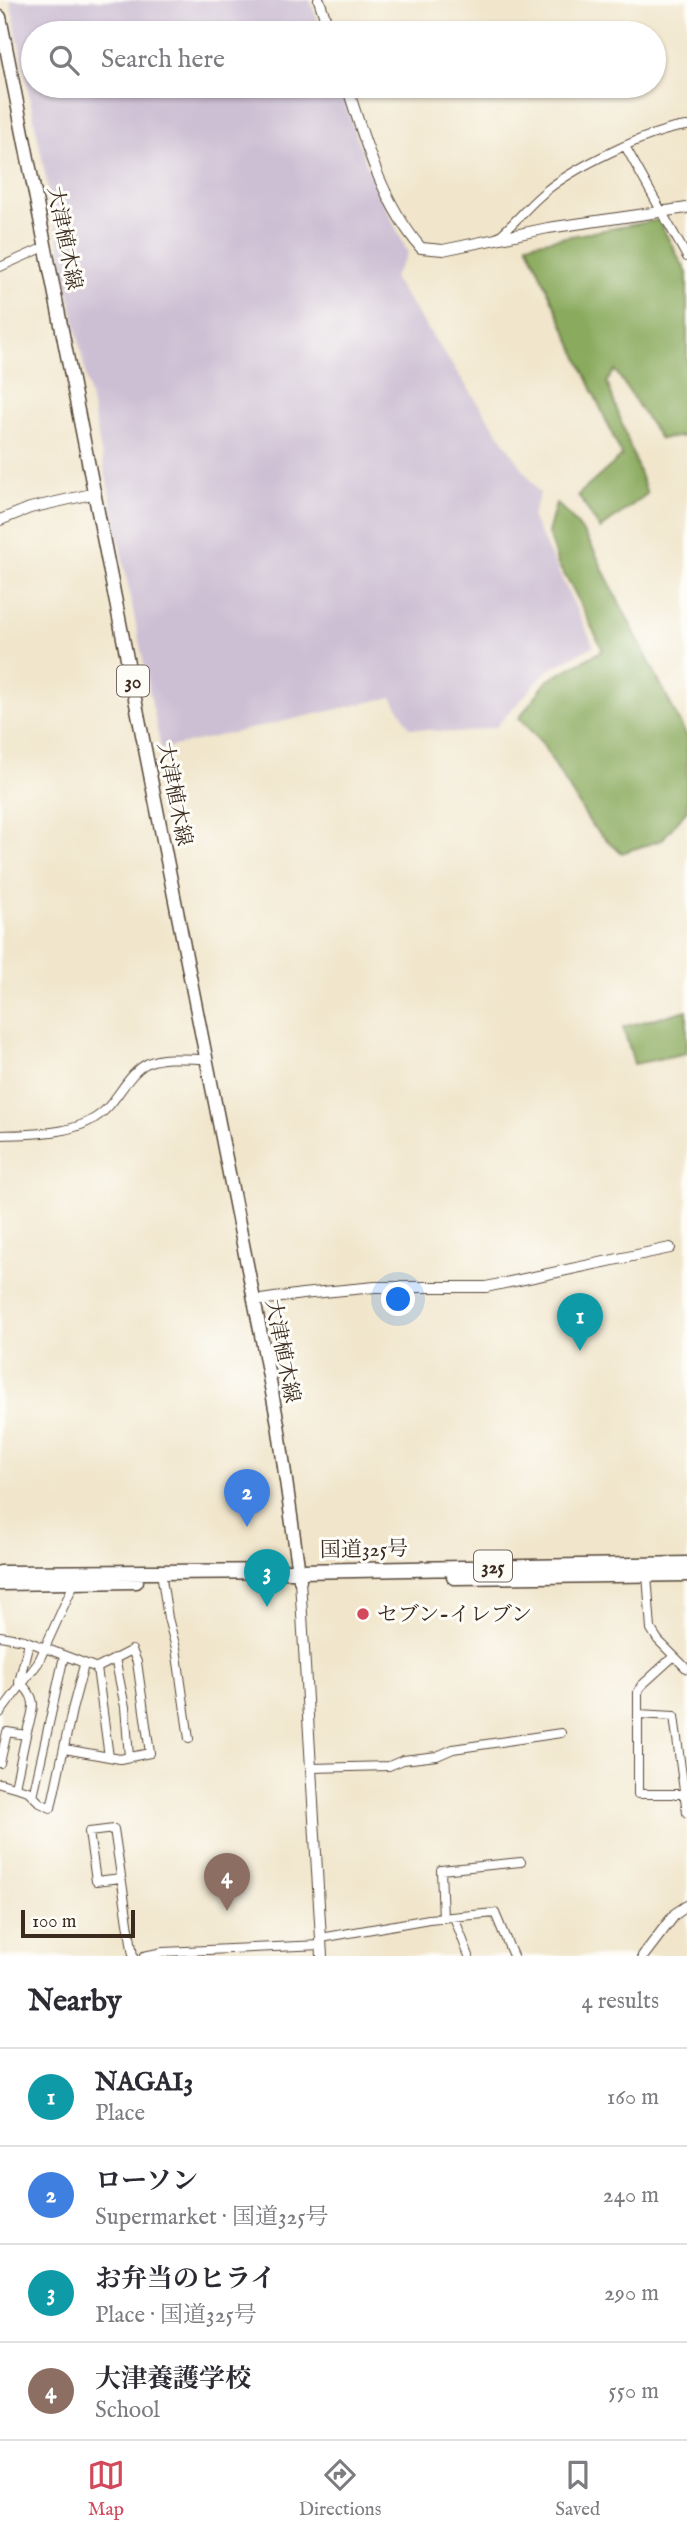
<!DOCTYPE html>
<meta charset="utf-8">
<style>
:root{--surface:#fff;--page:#f7f7f7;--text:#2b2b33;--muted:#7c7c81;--line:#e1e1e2;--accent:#d1495b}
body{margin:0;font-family:"IM FELL English","Noto Serif JP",serif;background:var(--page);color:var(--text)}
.scale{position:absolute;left:21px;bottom:18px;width:114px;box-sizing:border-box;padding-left:7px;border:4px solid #3b2a1e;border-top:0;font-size:19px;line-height:24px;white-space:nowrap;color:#3b2a1e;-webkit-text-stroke:5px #fdfcf7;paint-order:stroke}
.you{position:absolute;left:399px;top:1300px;width:24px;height:24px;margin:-18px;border:5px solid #fff;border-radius:50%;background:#1a73e8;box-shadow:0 0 0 10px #1a73e833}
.badge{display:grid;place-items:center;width:46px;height:46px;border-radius:50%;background:var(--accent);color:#fff;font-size:23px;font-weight:700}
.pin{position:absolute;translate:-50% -58px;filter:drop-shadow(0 2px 4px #0008)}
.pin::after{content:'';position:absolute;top:37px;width:24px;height:21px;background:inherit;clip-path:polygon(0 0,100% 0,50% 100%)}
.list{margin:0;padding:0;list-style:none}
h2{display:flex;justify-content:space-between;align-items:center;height:91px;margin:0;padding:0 28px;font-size:30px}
h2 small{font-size:23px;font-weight:400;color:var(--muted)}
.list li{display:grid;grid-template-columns:46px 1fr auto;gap:21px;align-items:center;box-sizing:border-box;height:98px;padding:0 28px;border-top:2px solid var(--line)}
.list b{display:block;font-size:26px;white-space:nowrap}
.list p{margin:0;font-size:23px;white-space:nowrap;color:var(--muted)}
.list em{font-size:23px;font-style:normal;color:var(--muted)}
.icon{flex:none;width:38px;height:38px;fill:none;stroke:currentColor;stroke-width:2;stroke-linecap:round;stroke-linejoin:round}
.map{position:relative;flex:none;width:687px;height:1956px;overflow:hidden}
.search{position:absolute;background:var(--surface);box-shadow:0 2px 5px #0004;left:21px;right:21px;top:21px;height:77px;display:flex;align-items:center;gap:18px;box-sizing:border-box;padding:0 24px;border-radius:38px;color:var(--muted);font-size:26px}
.sheet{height:483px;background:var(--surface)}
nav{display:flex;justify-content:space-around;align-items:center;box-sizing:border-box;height:98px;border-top:2px solid var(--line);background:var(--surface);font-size:19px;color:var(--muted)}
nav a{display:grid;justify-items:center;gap:4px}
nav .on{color:var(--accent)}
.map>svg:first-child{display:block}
</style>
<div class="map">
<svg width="687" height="1956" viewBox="0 0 687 1956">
<rect width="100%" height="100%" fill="#fdfcf7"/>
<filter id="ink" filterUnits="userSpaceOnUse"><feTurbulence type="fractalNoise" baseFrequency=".0143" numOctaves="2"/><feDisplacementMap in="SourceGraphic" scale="14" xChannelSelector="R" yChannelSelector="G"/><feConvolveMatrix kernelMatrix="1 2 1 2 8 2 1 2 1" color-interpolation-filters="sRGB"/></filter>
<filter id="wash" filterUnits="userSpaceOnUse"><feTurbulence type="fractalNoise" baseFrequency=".00686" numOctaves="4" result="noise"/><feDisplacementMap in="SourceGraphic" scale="28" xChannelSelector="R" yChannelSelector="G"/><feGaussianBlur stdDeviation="1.57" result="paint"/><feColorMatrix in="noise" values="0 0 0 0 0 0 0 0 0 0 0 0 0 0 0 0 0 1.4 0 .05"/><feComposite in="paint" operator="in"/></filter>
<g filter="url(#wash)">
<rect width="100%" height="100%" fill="#f1e6cc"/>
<path fill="#ccbed3" d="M10 0H310L322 33H33V86H339L370 175 408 253 393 278 540 494 532 517 594 646 548 670 496 727 459 733 410 728 392 697 161 749Z"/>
<path fill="#8aaa5d" stroke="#626a3e" stroke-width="2" d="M658 220 687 273V436L660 439 615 370 607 382 647 494 600 529 578 495 622 456 527 244Z
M556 503C577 521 593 544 603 570L687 737V810L662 840 621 853 592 826 541 742 519 718 548 680 603 650 572 587 558 565 548 533Z
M687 1010V1053L634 1064 623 1027Z"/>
</g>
<g filter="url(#ink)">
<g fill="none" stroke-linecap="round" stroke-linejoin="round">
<g stroke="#564638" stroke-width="10">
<path id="minor" d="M625 146 687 257
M497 238C513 225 525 209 540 196 568 170 649 130 687 126
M0 267 47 246
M0 1135C35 1134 83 1135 108 1107 120 1094 131 1071 148 1063 164 1056 189 1059 207 1059
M161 1572 168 1618 176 1648 189 1739
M647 1574 651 1629 658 1640 674 1656
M0 1636 24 1640 97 1668 132 1650 137 1662 150 1753 120 1759 65 1749
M115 1658 125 1707 129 1757
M97 1668 109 1757
M0 1713 38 1663 76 1579
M638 1714 674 1716 687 1813
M0 1763 7 1732 26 1735C32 1711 41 1700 19 1682L29 1642
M312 1768 389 1766 403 1760 437 1756 453 1749 561 1733
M0 1783 28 1791 40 1803 51 1808 72 1710 84 1665
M15 1787 26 1735
M683 1794H638V1692L641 1686 674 1656 687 1669
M33 1796 64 1656
M121 1878 96 1881 89 1832 114 1829 133 1956
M454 1917 469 1956
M443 1918 441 1870 521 1862
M321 1938 429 1919 495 1913 513 1956
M144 1956 163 1952 322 1945"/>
</g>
<g stroke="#564638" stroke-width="12">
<path id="tertiary" d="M319 0 330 33
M347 86C365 142 382 202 421 248L443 250 548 228 687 208
M0 520 30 508 96 493
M254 1301 302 1294 375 1287H486L670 1248
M300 1580 322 1956
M643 1956 675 1914 687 1906"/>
</g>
<g stroke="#564638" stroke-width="15">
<path id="primary" d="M0 17 263 1345 278 1424 300 1580"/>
</g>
<g stroke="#564638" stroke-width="17">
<path id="trunk" d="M0 1573 300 1571 687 1564
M454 1577 687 1574
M0 1583 136 1581"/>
</g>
<use href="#minor" stroke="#fff" stroke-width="8"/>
<use href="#tertiary" stroke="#fff" stroke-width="10"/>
<use href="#primary" stroke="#fff" stroke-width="12"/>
<use href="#trunk" stroke="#fff" stroke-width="14"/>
</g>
</g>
<circle fill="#d1495b" stroke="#fdfcf7" stroke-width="2.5" cx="363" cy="1614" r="7"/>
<g text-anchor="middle" stroke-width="6" stroke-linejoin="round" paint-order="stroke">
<g fill="#fdfcf7" stroke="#75695f" stroke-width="2">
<rect x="117" y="665.5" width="32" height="31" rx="5"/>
<rect x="474" y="1550.5" width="38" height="31" rx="5"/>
</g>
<g font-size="19" font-weight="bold" fill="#3b2a1e">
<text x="133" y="688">30</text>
<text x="493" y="1573">325</text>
</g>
<g font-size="21" fill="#3b2a1e" stroke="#fdfcf7">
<text transform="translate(65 238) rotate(79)" y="7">大津植木線</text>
<text transform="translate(175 794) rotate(79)" y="7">大津植木線</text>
<text transform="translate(283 1351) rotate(79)" y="7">大津植木線</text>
<text transform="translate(364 1549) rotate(-1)" y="7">国道325号</text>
</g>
<g font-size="21" fill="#3b2a1e" stroke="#fdfcf7" text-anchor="start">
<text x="377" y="1621">セブン-イレブン</text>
</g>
</g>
</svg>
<div class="scale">100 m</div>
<div class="you"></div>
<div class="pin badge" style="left:580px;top:1351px;background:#0f9aa8">1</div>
<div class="pin badge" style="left:247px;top:1527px;background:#3f7fe0">2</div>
<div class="pin badge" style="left:267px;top:1607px;background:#0f9aa8">3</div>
<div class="pin badge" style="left:227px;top:1911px;background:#8d6e63">4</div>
<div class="search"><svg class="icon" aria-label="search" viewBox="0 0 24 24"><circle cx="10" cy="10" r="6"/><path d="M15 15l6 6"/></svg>Search here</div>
</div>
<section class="sheet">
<h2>Nearby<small>4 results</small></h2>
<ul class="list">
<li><span class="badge" style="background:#0f9aa8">1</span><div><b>NAGAI3</b><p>Place</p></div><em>160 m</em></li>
<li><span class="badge" style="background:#3f7fe0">2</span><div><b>ローソン</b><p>Supermarket · 国道325号</p></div><em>240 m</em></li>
<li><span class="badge" style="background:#0f9aa8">3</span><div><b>お弁当のヒライ</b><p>Place · 国道325号</p></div><em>290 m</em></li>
<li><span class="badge" style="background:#8d6e63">4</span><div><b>大津養護学校</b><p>School</p></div><em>550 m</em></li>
</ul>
</section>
<nav>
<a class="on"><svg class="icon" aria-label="map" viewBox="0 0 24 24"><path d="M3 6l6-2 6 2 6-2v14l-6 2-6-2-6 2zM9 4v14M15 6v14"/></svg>Map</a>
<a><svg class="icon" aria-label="directions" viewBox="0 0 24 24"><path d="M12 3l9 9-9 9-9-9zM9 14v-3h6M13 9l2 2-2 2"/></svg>Directions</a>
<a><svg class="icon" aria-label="saved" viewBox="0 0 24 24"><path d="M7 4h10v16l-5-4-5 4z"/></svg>Saved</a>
</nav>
